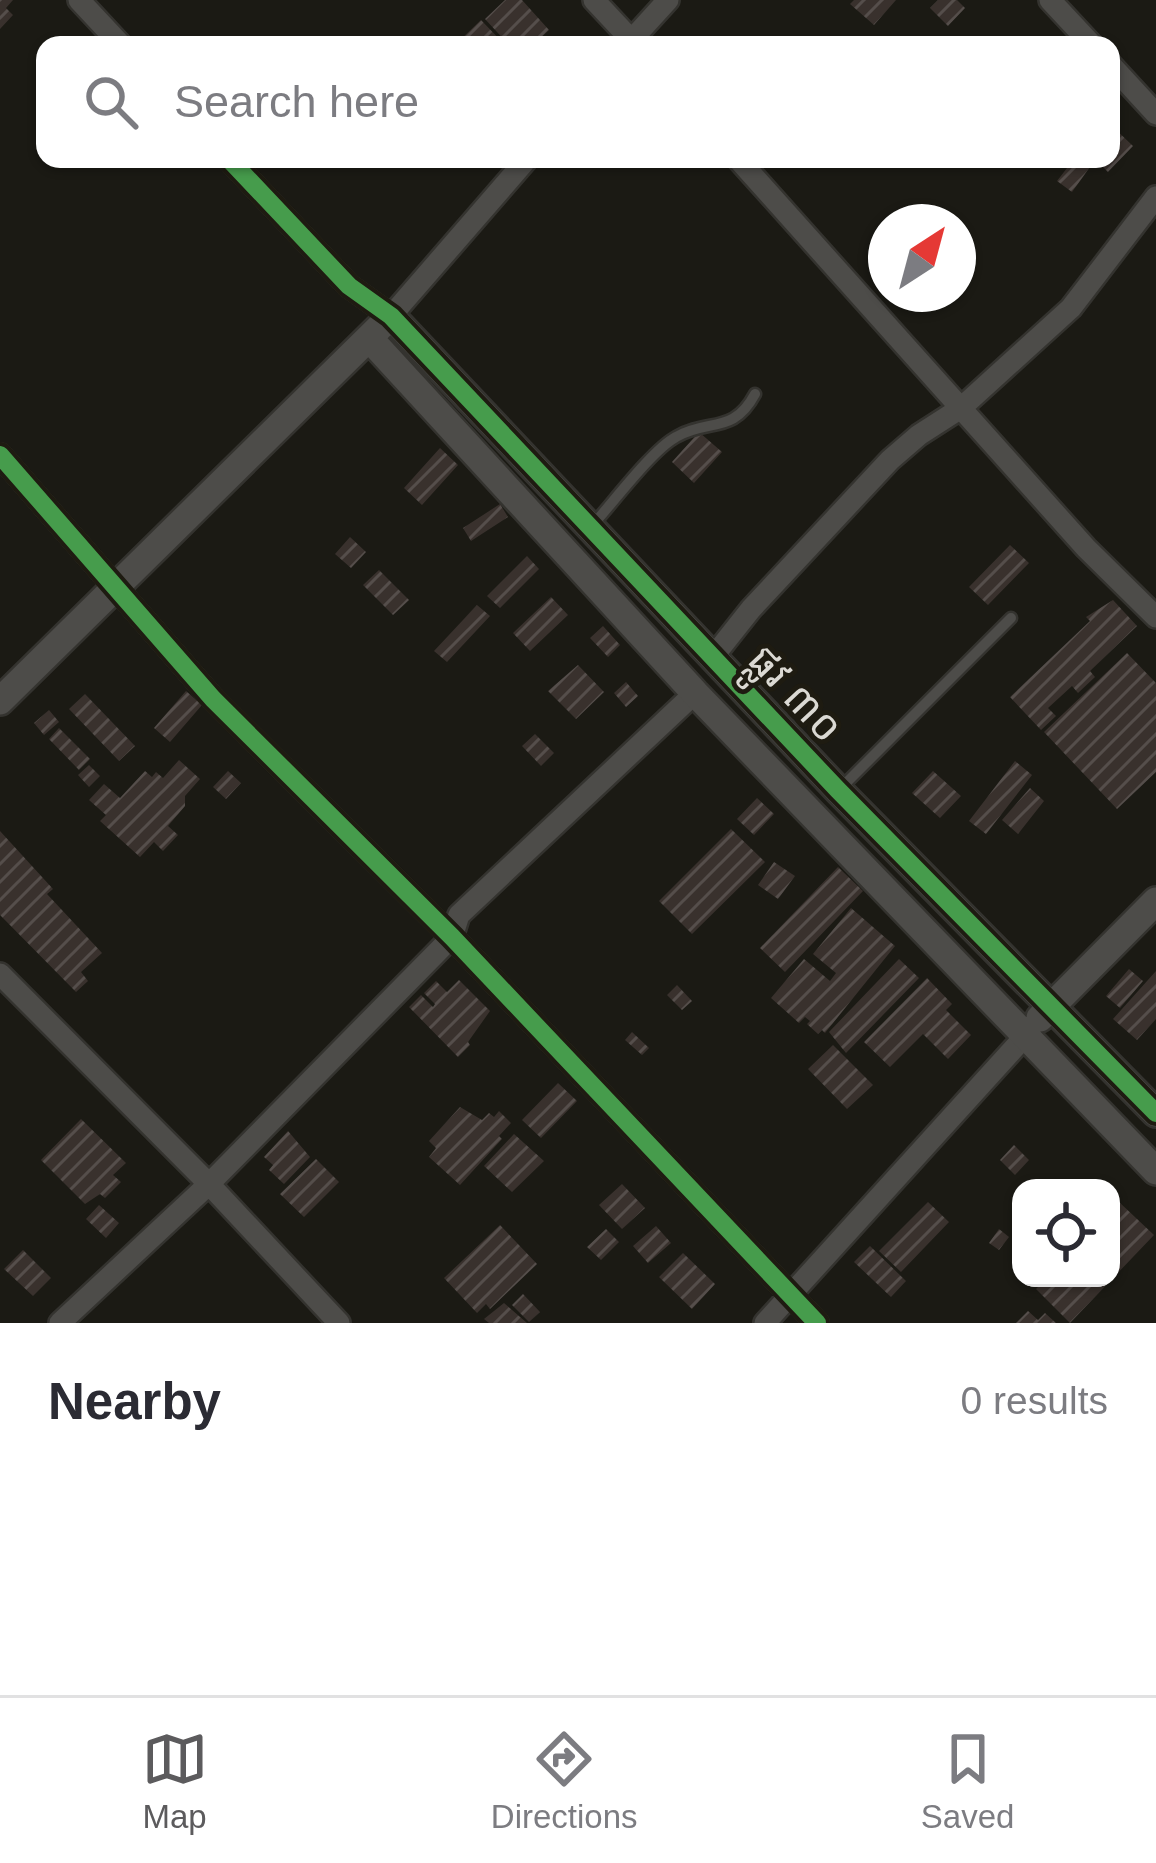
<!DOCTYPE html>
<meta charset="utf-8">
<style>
:root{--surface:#fff;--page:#f7f7f7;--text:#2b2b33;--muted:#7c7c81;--line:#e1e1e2;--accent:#5c5b5d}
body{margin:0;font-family:Arial,"Noto Sans Khmer",sans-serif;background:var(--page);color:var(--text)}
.controls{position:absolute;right:36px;bottom:36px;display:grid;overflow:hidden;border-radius:24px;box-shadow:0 3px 9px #0004}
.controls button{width:108px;height:108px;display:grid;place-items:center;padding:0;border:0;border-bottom:3px solid var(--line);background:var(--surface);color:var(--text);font:60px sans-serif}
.compass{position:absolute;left:868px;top:204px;width:108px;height:108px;border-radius:50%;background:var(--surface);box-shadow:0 3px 9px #0004;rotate:36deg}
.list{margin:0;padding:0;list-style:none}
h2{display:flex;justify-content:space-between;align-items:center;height:156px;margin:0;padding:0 48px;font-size:51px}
h2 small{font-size:39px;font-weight:400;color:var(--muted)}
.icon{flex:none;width:66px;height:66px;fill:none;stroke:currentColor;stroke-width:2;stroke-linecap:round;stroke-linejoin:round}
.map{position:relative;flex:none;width:1156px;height:1323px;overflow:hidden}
.search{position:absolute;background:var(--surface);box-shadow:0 3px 9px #0004;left:36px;right:36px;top:36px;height:132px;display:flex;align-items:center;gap:30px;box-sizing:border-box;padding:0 42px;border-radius:24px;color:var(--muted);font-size:45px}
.sheet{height:372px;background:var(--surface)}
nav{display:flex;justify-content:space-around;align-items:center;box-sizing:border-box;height:168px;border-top:3px solid var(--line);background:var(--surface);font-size:33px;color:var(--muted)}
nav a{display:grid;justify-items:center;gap:6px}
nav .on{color:var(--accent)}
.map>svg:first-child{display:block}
</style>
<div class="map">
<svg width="1156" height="1323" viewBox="0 0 1156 1323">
<defs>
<pattern id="building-hatch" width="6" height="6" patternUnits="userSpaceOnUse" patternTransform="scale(3)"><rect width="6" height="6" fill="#39312d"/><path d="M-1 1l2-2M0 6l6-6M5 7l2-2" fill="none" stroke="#554e4b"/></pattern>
</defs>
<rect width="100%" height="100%" fill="#1b1a14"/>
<path fill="url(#building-hatch)" d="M0 0H13L6 8 13 15 0 29Z
M505 0H522L549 30 533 45H509L485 19Z
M854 0H896L874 25 850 4Z
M938 0H957L965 8 948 26 930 8Z
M481 20 505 45H455Z
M1111 125 1133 146 1108 172 1095 159H1111Z
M1074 159 1090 167 1072 192 1057 181Z
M699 432 722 452 694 483 672 462Z
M440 448 458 465 422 505 404 488Z
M500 504 508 517 471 541 463 528Z
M350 537 366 552 351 568 335 554Z
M1010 545 1029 563 988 605 969 587Z
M527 556 539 569 500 608 487 596Z
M379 570 409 600 393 615 363 585Z
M551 597 568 615 530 651 513 633Z
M1113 600 1137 626 1090 671 1095 677 1078 693 1072 686 1048 708 1056 716 1041 730 1010 697 1090 621 1086 617Z
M477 605 490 616 447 662 434 651Z
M603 626 620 645 608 657 590 638Z
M1127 653 1156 683V772L1117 809 1044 732Z
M578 665 604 692 576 719 548 691Z
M626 682 638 696 626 707 614 693Z
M186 691 202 705 170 742 154 728Z
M85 694 135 746 119 761 69 709Z
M49 710 59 722 44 735 34 723Z
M59 728 90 759 79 770 49 739Z
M535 734 554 753 541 766 522 746Z
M179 760 200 779 185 796V806L168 826 178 835 163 851 154 842 140 857 100 821 106 815 89 800 104 784 120 798 145 771 152 777 156 772 163 778Z
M1015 761 1032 775 986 834 969 821Z
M89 765 100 776 89 787 78 775Z
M228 771 241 783 226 799 213 787Z
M933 771 961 796 940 818 912 793Z
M1030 788 1044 801 1018 834 1002 820Z
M757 798 774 814 754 835 737 819Z
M731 829 765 862 692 934 659 901Z
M0 831 53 889 47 894 102 953 81 972 88 981 76 992 0 915Z
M774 862 795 876 778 899 758 885Z
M838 867 863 891 785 972 760 948Z
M851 908 895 946 825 1033 822 1030 818 1034 807 1024 810 1021 805 1017 799 1023 771 998 804 959 830 981 836 973 813 954Z
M899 959 919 978 846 1053 829 1032Z
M1129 969 1143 981 1120 1008 1106 996Z
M1156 971V1019L1137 1040 1113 1019Z
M927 978 952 1004 946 1010 971 1035 948 1059 923 1034 890 1067 864 1042Z
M459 980 490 1011 468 1042 470 1045 458 1057 409 1007 421 995 433 1007 435 1004 424 993 436 981 447 992Z
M677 985 692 1001 682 1010 667 995Z
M632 1032 649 1048 642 1055 625 1040Z
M833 1045 873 1085 847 1109 808 1069Z
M558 1083 577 1101 541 1138 522 1120Z
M460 1107 482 1120 489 1113 494 1117 499 1111 511 1123 499 1136 502 1139 460 1185 429 1157 436 1148 429 1141Z
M81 1119 126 1163 113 1175 121 1182 105 1198 100 1194 85 1204 41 1160Z
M288 1131 310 1157 284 1184 269 1170 273 1165 264 1157Z
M514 1134 544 1161 512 1192 484 1166Z
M1014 1145 1029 1160 1015 1175 1000 1160Z
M316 1159 339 1182 304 1217 280 1194Z
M622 1184 645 1208 622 1229 599 1205Z
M928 1202 949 1222 901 1272 879 1251Z
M1119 1202 1154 1235 1070 1323 1036 1289 1047 1278H1111V1211Z
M99 1205 119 1223 106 1238 86 1219Z
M500 1225 537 1264 490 1309 486 1304 477 1313 444 1278Z
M656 1226 671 1243 648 1263 633 1246Z
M606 1229 619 1242 601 1260 587 1247Z
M999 1229 1009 1237 999 1250 989 1243Z
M870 1246 906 1281 891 1297 854 1262Z
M23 1250 51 1278 33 1296 4 1269Z
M683 1253 715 1284 692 1309 659 1277Z
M523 1294 540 1312 529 1322 512 1305Z
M504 1303 527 1323H489L484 1319Z
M1028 1311 1038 1320 1045 1313 1056 1323H1016Z"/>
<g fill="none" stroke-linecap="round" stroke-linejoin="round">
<g stroke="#34332f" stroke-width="15">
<path id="service" d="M591 527C612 504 652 450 676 437 709 418 733 435 755 394
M841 788 1011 618"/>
</g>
<g stroke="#34332f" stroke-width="26">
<path id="minor" d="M79 0 121 45
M594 0 636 45
M1050 0 1092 45
M627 45 668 0
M1111 65 1156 114
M229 159 349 286 391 316 527 159
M738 159 1086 548 1156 617
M0 455 213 699 452 937 817 1323
M713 657 751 609 890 460 919 435 961 408 1071 308 1156 197
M0 974 209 1184 339 1323
M60 1323 209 1184 452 937 459 915 695 693
M765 1323 1026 1035"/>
</g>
<g stroke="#34332f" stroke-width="32">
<path id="tertiary" d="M369 338 695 693 1156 1171
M0 701 391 316 838 790 1156 1113
M1040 1018 1156 901"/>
</g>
<use href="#service" stroke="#4d4c49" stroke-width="10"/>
<use href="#minor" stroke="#4d4c49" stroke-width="21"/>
<use href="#tertiary" stroke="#4d4c49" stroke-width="27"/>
<g stroke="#1e1b11" stroke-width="26">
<path id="cycleway" d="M229 159 349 286 391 316 838 790 1156 1113
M0 455 213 699 452 937 817 1323"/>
</g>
<use href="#cycleway" stroke="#469c4c" stroke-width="18"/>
</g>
<g text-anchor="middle" stroke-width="10" stroke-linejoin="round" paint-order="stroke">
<g font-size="42" fill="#dbd9d3" stroke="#1e1b11">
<text transform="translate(796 693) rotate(47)" y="15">ផ្លូវ ៣០</text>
</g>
</g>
</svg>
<div class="controls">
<button><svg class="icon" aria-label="locate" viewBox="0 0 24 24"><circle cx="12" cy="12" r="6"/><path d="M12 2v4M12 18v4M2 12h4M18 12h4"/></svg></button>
</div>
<svg class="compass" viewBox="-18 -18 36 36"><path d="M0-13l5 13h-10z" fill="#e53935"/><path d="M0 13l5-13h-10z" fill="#7c7c81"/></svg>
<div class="search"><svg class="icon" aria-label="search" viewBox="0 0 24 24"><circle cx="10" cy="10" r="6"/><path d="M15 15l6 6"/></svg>Search here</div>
</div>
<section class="sheet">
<h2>Nearby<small>0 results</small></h2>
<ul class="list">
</ul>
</section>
<nav>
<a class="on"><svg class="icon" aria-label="map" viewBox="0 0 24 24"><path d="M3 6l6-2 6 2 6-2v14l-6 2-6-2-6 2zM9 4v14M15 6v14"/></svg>Map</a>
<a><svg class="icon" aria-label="directions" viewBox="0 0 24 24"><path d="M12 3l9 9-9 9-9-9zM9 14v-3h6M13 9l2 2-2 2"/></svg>Directions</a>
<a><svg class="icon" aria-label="saved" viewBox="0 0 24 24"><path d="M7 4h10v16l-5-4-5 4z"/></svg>Saved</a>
</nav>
